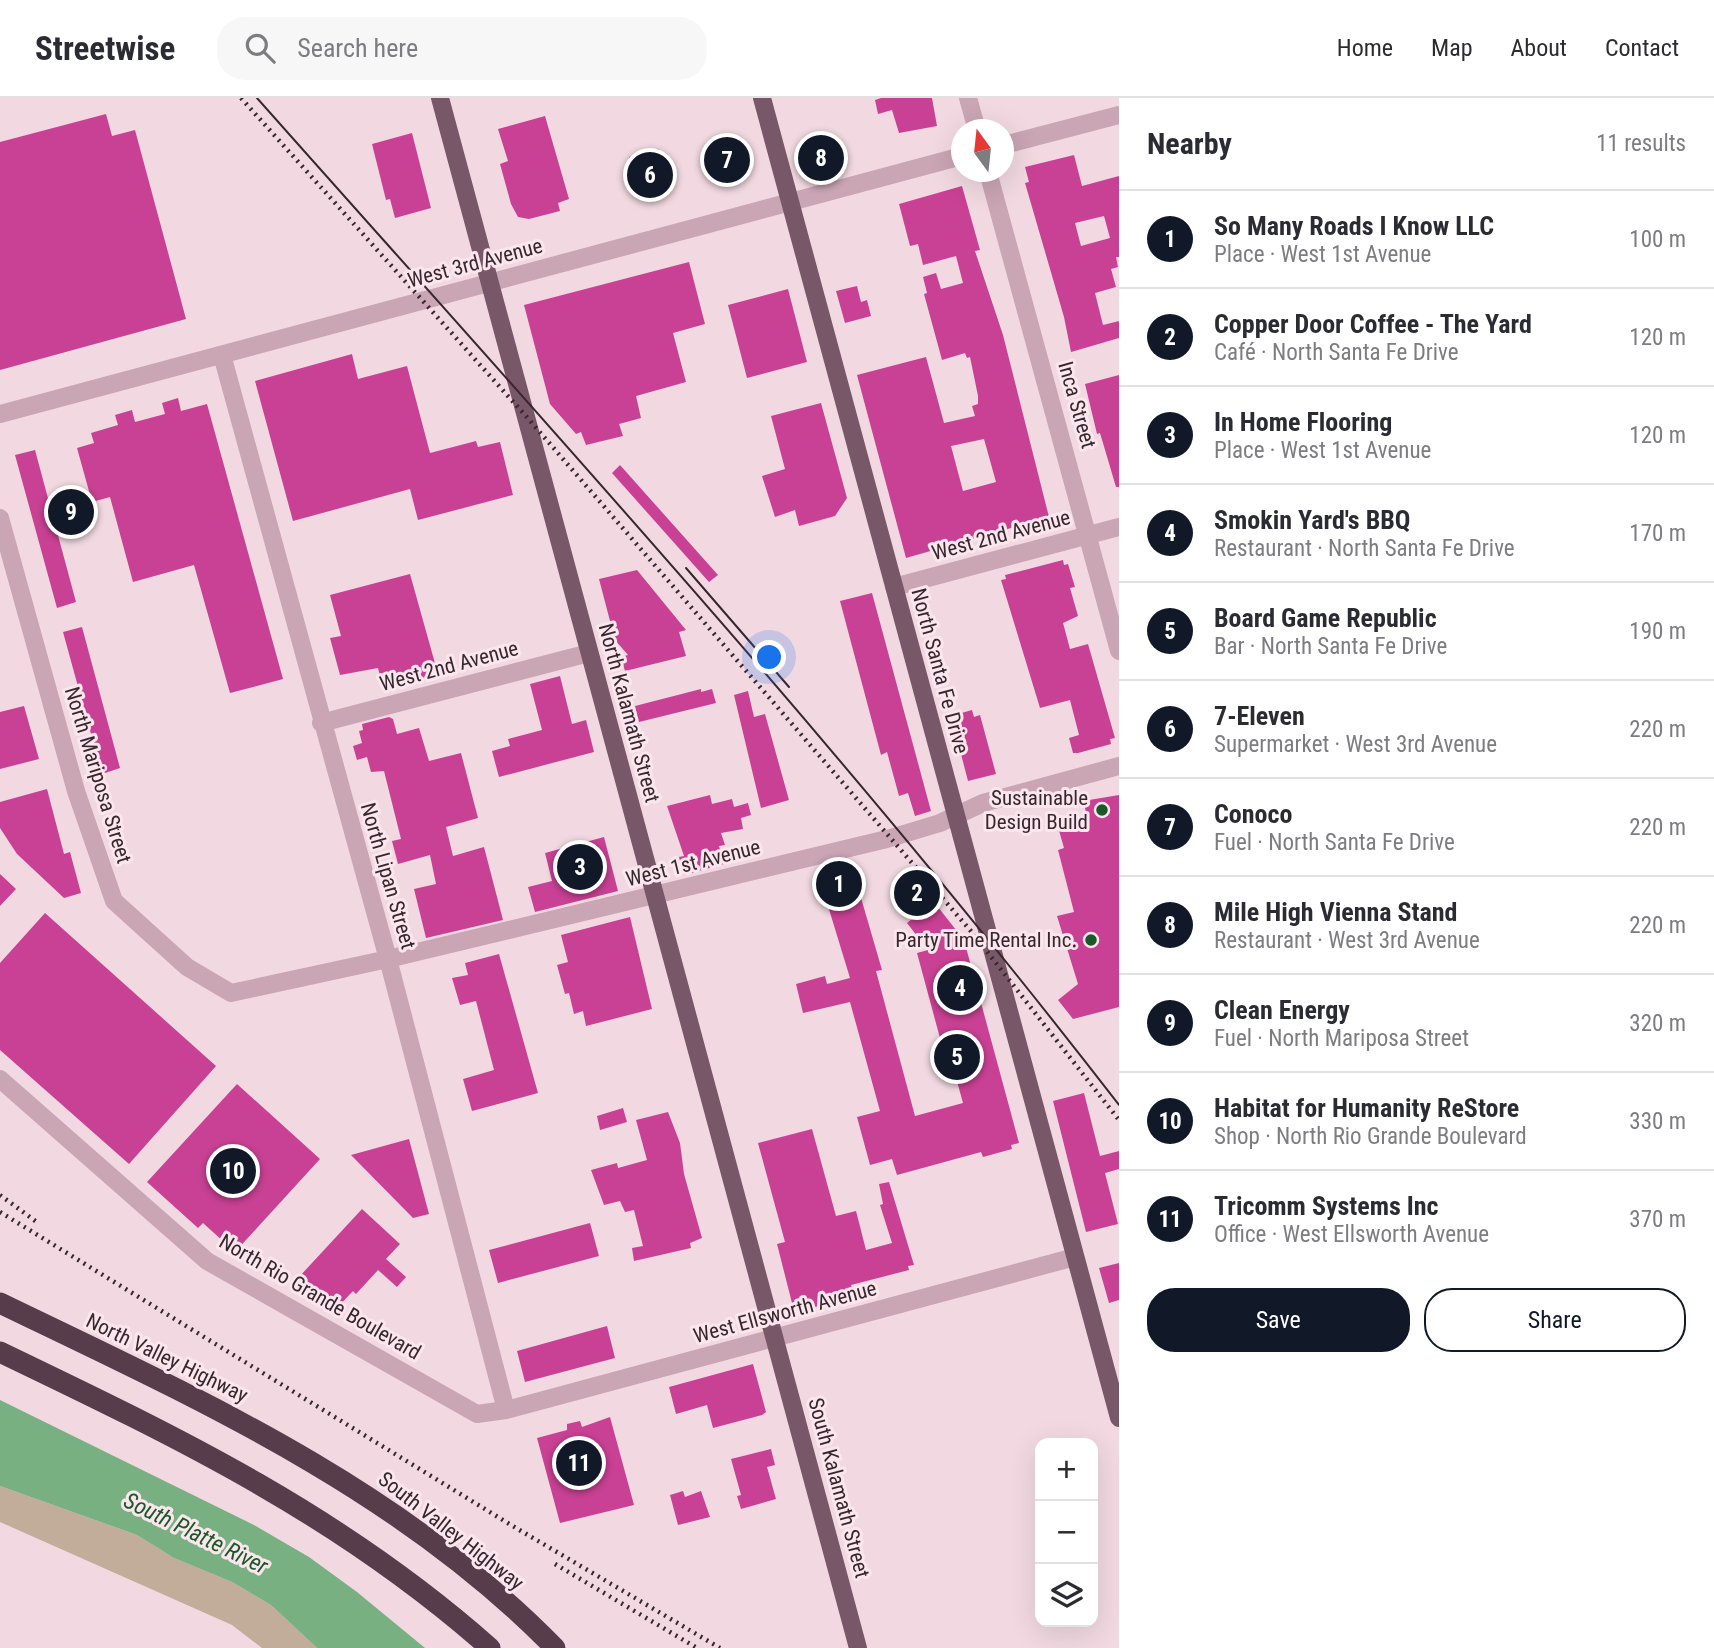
<!DOCTYPE html>
<meta charset="utf-8">
<style>
:root{--surface:#fff;--page:#f7f7f7;--text:#2b2b33;--muted:#7c7c81;--line:#e1e1e2;--accent:#111827}
body{margin:0;font-family:"Roboto Condensed",sans-serif;background:var(--page);color:var(--text)}
.controls{position:absolute;right:21px;bottom:21px;display:grid;overflow:hidden;border-radius:14px;box-shadow:0 7px 28px #0002}
.controls button{width:63px;height:63px;display:grid;place-items:center;padding:0;border:0;border-bottom:2px solid var(--line);background:var(--surface);color:var(--text);font:35px sans-serif}
.compass{position:absolute;left:951px;top:21px;width:63px;height:63px;border-radius:50%;background:var(--surface);box-shadow:0 7px 28px #0002;rotate:345deg}
.you{position:absolute;left:770px;top:560px;width:24px;height:24px;margin:-18px;border:5px solid #fff;border-radius:50%;background:#1a73e8;box-shadow:0 0 0 10px #1a73e833}
.badge{display:grid;place-items:center;width:46px;height:46px;border-radius:50%;background:var(--accent);color:#fff;font-size:23px;font-weight:700}
.pin{position:absolute;translate:-50% -50%;border:4px solid #fff;box-shadow:0 2px 7px #0006}
.list{margin:0;padding:0;list-style:none}
h2{display:flex;justify-content:space-between;align-items:center;height:91px;margin:0;padding:0 28px;font-size:30px}
h2 small{font-size:23px;font-weight:400;color:var(--muted)}
.list li{display:grid;grid-template-columns:46px 1fr auto;gap:21px;align-items:center;box-sizing:border-box;height:98px;padding:0 28px;border-top:2px solid var(--line)}
.list b{display:block;font-size:26px;white-space:nowrap}
.list p{margin:0;font-size:23px;white-space:nowrap;color:var(--muted)}
.list em{font-size:23px;font-style:normal;color:var(--muted)}
.actions{display:flex;gap:14px;padding:21px 28px}
.actions a{flex:1;padding:16px 0;border:2px solid var(--accent);border-radius:28px;text-align:center;font-size:24px;color:var(--accent)}
.actions .main{background:var(--accent);color:#fff}
.icon{flex:none;width:38px;height:38px;fill:none;stroke:currentColor;stroke-width:2;stroke-linecap:round;stroke-linejoin:round}
.map{position:relative;flex:none;width:1119px;height:1550px;overflow:hidden}
header{display:flex;align-items:center;gap:42px;box-sizing:border-box;height:98px;padding:0 35px;background:var(--surface);border-bottom:2px solid var(--line)}
header strong{font-size:33px}
nav{display:flex;gap:38px;margin-inline-start:auto;font-size:24px}
.search{width:490px;height:63px;background:var(--page);display:flex;align-items:center;gap:18px;box-sizing:border-box;padding:0 24px;border-radius:28px;color:var(--muted);font-size:26px}
main{display:flex}
aside{flex:1;background:var(--surface)}
.map>svg:first-child{display:block}
</style>
<header>
<strong>Streetwise</strong>
<div class="search"><svg class="icon" aria-label="search" viewBox="0 0 24 24"><circle cx="10" cy="10" r="6"/><path d="M15 15l6 6"/></svg>Search here</div>
<nav><a>Home</a><a>Map</a><a>About</a><a>Contact</a></nav>
</header>
<main>
<div class="map">
<svg width="1119" height="1550" viewBox="0 0 1119 1550">
<rect width="100%" height="100%" fill="#f2d9e1"/>
<path fill="#c1ad99" d="M0 1388 137 1437 174 1460 232 1484 271 1507 317 1550H262L232 1527 0 1424Z"/>
<path fill="#78b082" d="M0 1302 254 1427 309 1459 357 1494 425 1550H317L271 1507 232 1484 174 1460 137 1437 0 1388Z"/>
<path fill="#c94194" fill-rule="evenodd" d="M881 0H932L937 28 899 35 892 12 878 16 875 2Z
M106 16 112 38 135 32 186 221 0 272V44Z
M545 18 569 101 558 105 560 113 529 121 518 119 511 106 500 66 508 63 498 31Z
M412 35 431 110 395 120 390 101 386 102 372 46Z
M729 43 739 78 724 82 714 47Z
M839 48 843 61 803 72 800 59Z
M659 51 671 94 641 102 629 59Z
M1074 57 1082 88 1119 78V159H1116L1118 169 1111 171 1116 189 1095 195 1103 227 1119 223V240L1071 254 1064 219 1025 85 1029 84 1025 69ZM1104 118 1110 140 1081 148 1075 125Z
M962 88 980 152 975 153 1003 237 1049 419 906 460 857 277 926 259 944 325 975 318 972 308 978 306V298L970 259 967 260 965 255 942 262 924 196 927 195 923 179 936 175 941 191 963 185 956 158 923 167 918 146 910 148 899 106ZM984 341 996 384 963 393 951 348Z
M689 164 705 226 673 235 686 284 636 298 641 320 619 326 623 338 586 347 581 334 576 336 550 306 524 207Z
M857 188 861 204 867 202 871 218 845 225 836 193Z
M788 191 807 264 747 280 728 207Z
M352 256 358 281 407 268 430 355 476 343 478 349 500 344 513 397 418 422 410 391 293 423 255 283Z
M1119 277V389H1116L1100 335 1097 336 1085 286Z
M178 300 181 313 207 306 283 581 230 595 194 467 133 484 110 399 92 404 77 350 94 345 91 335 118 327 115 317 132 312 135 324 165 316 162 305Z
M821 305 847 400 835 418 799 428 795 412 775 419 762 378 785 371 771 318Z
M35 352 76 504 57 510 15 357Z
M620 367 718 477 709 484 612 375Z
M1063 462 1064 467 1068 466 1075 489 1070 490 1078 518 1063 525 1070 551 1088 546 1115 640 1110 641 1111 646 1078 655H1073L1069 640 1079 637 1070 602 1040 610 1001 482 1006 481 1005 477Z
M637 472 686 532 679 534 686 558 625 573 621 559 628 557 615 542 599 481Z
M410 476 438 576 383 590 378 570 340 577 330 540 341 538 330 497Z
M872 495 931 713 915 718 908 695 899 698 887 654 881 657 840 503Z
M82 529 120 670 102 676 63 534Z
M560 578 572 626 586 622 594 654 499 679 492 653 510 648 508 641 542 632 530 586Z
M701 591V594L712 591 716 605 639 624 635 608Z
M748 593 754 619 765 616 789 702 761 710 734 597Z
M24 608 39 661 0 671V614Z
M972 612 974 619 980 617 996 676 968 683 951 618Z
M389 619 393 621 397 636 419 630 429 663 461 655 478 720 446 729 453 758 484 749 503 822 426 840 414 791 436 786 430 757 398 766 392 743 401 741 384 673 371 674 367 659 357 662 353 648 362 645 359 633 363 632 362 626Z
M47 691 64 756 70 754 81 795 64 800 17 756 0 730V704Z
M710 697 712 706 732 701 734 709 748 705 751 717 741 720 743 731 721 735 725 747 719 748 724 766 684 777 679 759 684 758 667 708Z
M1119 697V909L1073 921 1058 902 1078 886 1057 818 1074 814 1058 752 1064 750 1058 729 1088 721 1083 703Z
M604 739 618 793 535 814 528 789 552 783 545 755Z
M850 762 882 872 876 873 915 1018 963 1005 955 976 950 977 917 855 928 852 907 825 913 820 904 789 915 780 964 842 1019 1045 1011 1047 1012 1051 983 1059 981 1054 897 1077 892 1061 870 1067 857 1019 880 1013 850 904 803 915 796 886 825 878 827 886 850 880 817 772Z
M0 776 16 791 0 808Z
M45 815 216 968 129 1066 0 952V865Z
M630 819 652 911 586 928 583 913 574 916 569 895 565 896 557 867 568 864 561 837Z
M499 856 538 995 472 1013 463 981 494 972 476 903 460 907 452 880 468 877 465 865Z
M237 986 320 1061 235 1154 203 1125 198 1130 147 1084Z
M1084 995 1100 1058 1119 1053V1071L1105 1075 1118 1126 1086 1134 1053 1003Z
M623 1010 627 1024 600 1032 597 1018Z
M668 1014 680 1045 684 1076 702 1140 690 1145 691 1150 634 1163 632 1150 643 1148 634 1112 625 1114 620 1103 604 1107 591 1072 617 1065 618 1070 647 1062 636 1022Z
M812 1031 836 1118 856 1113 866 1152 892 1145 880 1107 883 1106 879 1086 889 1084 914 1167 908 1168 909 1172 851 1187 854 1198 801 1213 792 1205 777 1146 785 1144 758 1045Z
M409 1041 429 1116 413 1120 351 1057Z
M362 1111 400 1146 386 1161 406 1179 397 1189 378 1172 356 1196 353 1193 335 1212 299 1179Z
M590 1125 599 1158 498 1185 489 1152Z
M1119 1165V1202L1109 1205 1099 1170Z
M607 1228 615 1260 525 1284 517 1253Z
M753 1266 766 1314 762 1317 713 1330 707 1307 676 1316 669 1289Z
M610 1319 634 1407 560 1425 537 1340 567 1332V1326L580 1323 582 1329Z
M771 1351 775 1367 767 1369 776 1401 741 1411 737 1398 741 1397 731 1361Z
M683 1393 685 1399 701 1393 710 1419 678 1427 670 1397Z"/>
<g fill="none" stroke-linecap="round" stroke-linejoin="round">
<path stroke="#caa5b4" stroke-width="18" d="M968 0 977 32
M1004 47 1119 17
M988 74 1119 553
M222 257 388 861 506 1312
M0 316 962 58
M0 420 76 693 114 803 187 869 231 895 388 861 887 741 940 725 983 705 1119 668
M894 489 1119 429
M321 625 589 555
M0 981 207 1163 477 1316 506 1312 1075 1159"/>
<path stroke="#785768" stroke-width="18" d="M440 0 858 1550
M762 0 1119 1320"/>
<path stroke="#573d4b" stroke-width="21" d="M0 1205C197 1300 400 1391 555 1550
M0 1254C179 1340 340 1417 490 1550"/>
<path stroke="#36272f" stroke-width="2" d="M257 0C550 330 849 657 1119 1007
M686 470 789 589"/>
<path stroke="#36272f" stroke-width="4.5" stroke-dasharray="2 5" stroke-linecap="butt" d="M241 0 525 317 970 832 1119 1022
M0 1097 38 1125
M0 1114 511 1427 720 1550
M555 1466 697 1550"/>
</g>
<g fill="#1b5828" stroke="#fae6ec" stroke-width="2.5">
<circle cx="1102" cy="712" r="7"/>
<circle cx="1091" cy="842" r="7"/>
</g>
<g text-anchor="middle" stroke-width="6" stroke-linejoin="round" paint-order="stroke">
<g font-size="21" fill="#36272f" stroke="#fae6ec">
<text transform="translate(475 165) rotate(-15)" y="7">West 3rd Avenue</text>
<text transform="translate(1077 307) rotate(74)" y="7">Inca Street</text>
<text transform="translate(1001 437) rotate(-15)" y="7">West 2nd Avenue</text>
<text transform="translate(449 568) rotate(-15)" y="7">West 2nd Avenue</text>
<text transform="translate(940 573) rotate(75)" y="7">North Santa Fe Drive</text>
<text transform="translate(629 615) rotate(75)" y="7">North Kalamath Street</text>
<text transform="translate(98 677) rotate(73)" y="7">North Mariposa Street</text>
<text transform="translate(693 765) rotate(-14)" y="7">West 1st Avenue</text>
<text transform="translate(388 778) rotate(74)" y="7">North Lipan Street</text>
<text transform="translate(320 1199) rotate(30)" y="7">North Rio Grande Boulevard</text>
<text transform="translate(785 1214) rotate(-15)" y="7">West Ellsworth Avenue</text>
<text transform="translate(167 1260) rotate(26)" y="7">North Valley Highway</text>
<text transform="translate(839 1390) rotate(75)" y="7">South Kalamath Street</text>
<text transform="translate(451 1433) rotate(38)" y="7">South Valley Highway</text>
</g>
<g font-size="21" fill="#36272f" stroke="#fae6ec" text-anchor="end">
<text x="1088" y="707">Sustainable<tspan x="1088" dy="24">Design Build</tspan></text>
<text x="1077" y="849">Party Time Rental Inc.</text>
</g>
<g font-size="23" font-style="italic" fill="#1b5828" stroke="#fae6ec">
<text transform="translate(196 1435) rotate(26)" y="8">South Platte River</text>
</g>
</g>
</svg>
<div class="controls">
<button>+</button>
<button>−</button>
<button><svg class="icon" aria-label="layers" viewBox="0 0 24 24"><path d="M12 4l9 5-9 5-9-5zM3 14l9 5 9-5"/></svg></button>
</div>
<svg class="compass" viewBox="-18 -18 36 36"><path d="M0-13l5 13h-10z" fill="#e53935"/><path d="M0 13l5-13h-10z" fill="#7c7c81"/></svg>
<div class="you"></div>
<div class="pin badge" style="left:839px;top:786px">1</div>
<div class="pin badge" style="left:917px;top:795px">2</div>
<div class="pin badge" style="left:580px;top:769px">3</div>
<div class="pin badge" style="left:960px;top:890px">4</div>
<div class="pin badge" style="left:957px;top:959px">5</div>
<div class="pin badge" style="left:650px;top:77px">6</div>
<div class="pin badge" style="left:727px;top:62px">7</div>
<div class="pin badge" style="left:821px;top:60px">8</div>
<div class="pin badge" style="left:71px;top:414px">9</div>
<div class="pin badge" style="left:233px;top:1073px">10</div>
<div class="pin badge" style="left:579px;top:1365px">11</div>
</div>
<aside>
<h2>Nearby<small>11 results</small></h2>
<ul class="list">
<li><span class="badge">1</span><div><b>So Many Roads I Know LLC</b><p>Place · West 1st Avenue</p></div><em>100 m</em></li>
<li><span class="badge">2</span><div><b>Copper Door Coffee - The Yard</b><p>Café · North Santa Fe Drive</p></div><em>120 m</em></li>
<li><span class="badge">3</span><div><b>In Home Flooring</b><p>Place · West 1st Avenue</p></div><em>120 m</em></li>
<li><span class="badge">4</span><div><b>Smokin Yard's BBQ</b><p>Restaurant · North Santa Fe Drive</p></div><em>170 m</em></li>
<li><span class="badge">5</span><div><b>Board Game Republic</b><p>Bar · North Santa Fe Drive</p></div><em>190 m</em></li>
<li><span class="badge">6</span><div><b>7-Eleven</b><p>Supermarket · West 3rd Avenue</p></div><em>220 m</em></li>
<li><span class="badge">7</span><div><b>Conoco</b><p>Fuel · North Santa Fe Drive</p></div><em>220 m</em></li>
<li><span class="badge">8</span><div><b>Mile High Vienna Stand</b><p>Restaurant · West 3rd Avenue</p></div><em>220 m</em></li>
<li><span class="badge">9</span><div><b>Clean Energy</b><p>Fuel · North Mariposa Street</p></div><em>320 m</em></li>
<li><span class="badge">10</span><div><b>Habitat for Humanity ReStore</b><p>Shop · North Rio Grande Boulevard</p></div><em>330 m</em></li>
<li><span class="badge">11</span><div><b>Tricomm Systems Inc</b><p>Office · West Ellsworth Avenue</p></div><em>370 m</em></li>
</ul>
<div class="actions"><a class="main">Save</a><a>Share</a></div>
</aside>
</main>
